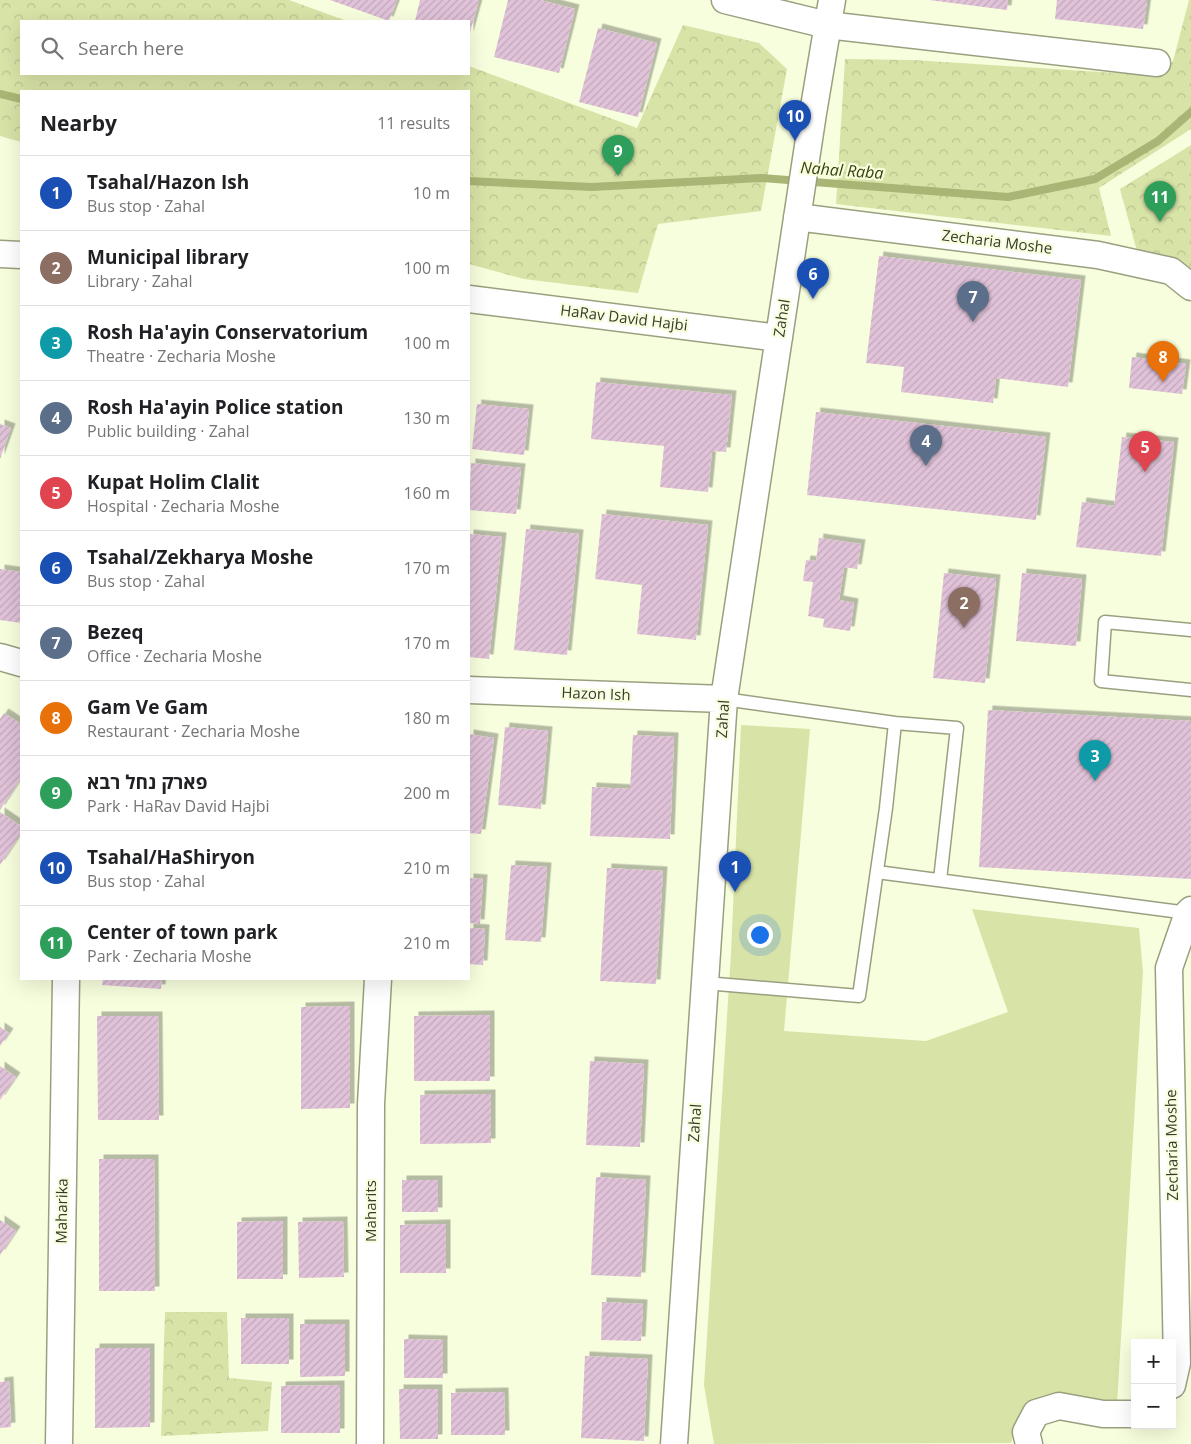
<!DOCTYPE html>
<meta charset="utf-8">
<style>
:root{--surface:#fff;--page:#f6f6f6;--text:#202124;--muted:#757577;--line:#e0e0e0;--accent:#ba49a5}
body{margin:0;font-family:"Open Sans","Noto Sans Hebrew",sans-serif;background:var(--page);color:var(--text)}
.controls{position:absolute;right:15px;bottom:15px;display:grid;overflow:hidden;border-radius:0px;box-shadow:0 5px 20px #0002}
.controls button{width:45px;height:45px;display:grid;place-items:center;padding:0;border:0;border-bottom:1px solid var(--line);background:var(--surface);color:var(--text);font:25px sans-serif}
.you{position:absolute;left:759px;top:934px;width:18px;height:18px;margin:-12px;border:4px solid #fff;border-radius:50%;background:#1a73e8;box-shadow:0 0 0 8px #1a73e833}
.badge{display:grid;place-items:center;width:32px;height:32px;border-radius:50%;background:var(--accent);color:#fff;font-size:16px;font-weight:700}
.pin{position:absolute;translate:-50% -41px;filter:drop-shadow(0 1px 2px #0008)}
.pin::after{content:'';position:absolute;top:26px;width:18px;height:15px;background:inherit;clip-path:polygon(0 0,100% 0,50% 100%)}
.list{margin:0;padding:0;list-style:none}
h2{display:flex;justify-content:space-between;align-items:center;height:65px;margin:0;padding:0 20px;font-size:21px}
h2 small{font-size:16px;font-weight:400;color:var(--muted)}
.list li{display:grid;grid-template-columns:32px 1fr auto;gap:15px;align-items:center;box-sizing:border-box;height:75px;padding:0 20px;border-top:1px solid var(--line)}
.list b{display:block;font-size:19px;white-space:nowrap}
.list p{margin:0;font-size:16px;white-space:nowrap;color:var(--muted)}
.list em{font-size:16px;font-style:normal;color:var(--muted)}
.icon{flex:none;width:28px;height:28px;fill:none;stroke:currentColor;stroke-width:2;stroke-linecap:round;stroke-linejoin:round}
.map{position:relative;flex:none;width:1191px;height:1444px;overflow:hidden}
.search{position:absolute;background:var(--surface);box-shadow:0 5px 20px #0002;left:20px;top:20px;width:450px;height:55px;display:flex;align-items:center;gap:12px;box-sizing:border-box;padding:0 18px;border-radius:0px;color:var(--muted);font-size:19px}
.panel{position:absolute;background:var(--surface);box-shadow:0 5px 20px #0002;left:20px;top:90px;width:450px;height:890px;border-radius:0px}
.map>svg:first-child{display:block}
</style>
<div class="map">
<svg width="1191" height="1444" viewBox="0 0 1191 1444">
<defs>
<pattern id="park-crowns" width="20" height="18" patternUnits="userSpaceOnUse" patternTransform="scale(1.25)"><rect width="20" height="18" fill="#d8e3a7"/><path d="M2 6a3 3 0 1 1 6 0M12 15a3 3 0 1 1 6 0" fill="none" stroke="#bac490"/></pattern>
<pattern id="building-hatch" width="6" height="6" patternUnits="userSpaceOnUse" patternTransform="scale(1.25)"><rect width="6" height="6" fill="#e1c3d9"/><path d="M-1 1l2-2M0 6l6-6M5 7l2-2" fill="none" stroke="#c2a8bb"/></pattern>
<filter id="shadow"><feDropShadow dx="4.5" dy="-4.5" stdDeviation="0" flood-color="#0004"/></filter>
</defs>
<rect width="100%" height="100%" fill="#f7fedd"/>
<path fill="#d8e3a7" d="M741 725 810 729 784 1031 926 1041 1008 1012 972 909 1139 928 1143 972 1117 1404 1038 1398 1021 1413 1011 1443 714 1444 704 1385 731 953Z"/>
<path fill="url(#park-crowns)" d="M0 0H289L347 21H21V74H469V66L637 128 683 25 759 43 787 69 761 211 658 224 638 293 524 279 469 264V91H21V142L0 136Z
M1189 0H1191V129L1099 188 1111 236 836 204 845 59 913 60 1163 76 1173 61Z
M1191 145V275L1138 255 1120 189Z
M165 1312H227L229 1378 272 1382 268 1431 161 1436Z"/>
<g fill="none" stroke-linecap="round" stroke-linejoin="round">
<path stroke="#a9b575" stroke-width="8" d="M0 94 21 99
M469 181 592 187 761 178 1008 197 1095 179 1158 141 1191 112"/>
</g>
<path fill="url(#building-hatch)" filter="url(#shadow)" d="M330 0H397L389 21Z
M420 0H479L469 36V21H415Z
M508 0H540L575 9 559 73 494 57Z
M929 0H1008L1007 10Z
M1057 0H1147L1143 29 1055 19Z
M598 28 657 43 638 117 579 102Z
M879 256 1081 280 1068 387 996 378 993 403 901 392 904 367 866 363Z
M1132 357 1186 364 1182 394 1129 388Z
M596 382 732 395 726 452 712 451 708 492 660 487 664 446 591 439Z
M477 404 529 409 524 455 472 449Z
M816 412 1046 437 1036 520 807 495Z
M0 424 11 428 0 459Z
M1122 437 1174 442 1161 556 1076 547 1082 502 1114 506Z
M471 463 521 468 516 514 469 510Z
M602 514 708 525 696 640 637 634 642 585 595 579Z
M526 529 579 534 567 655 514 650Z
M469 534 502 537 489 659 469 657Z
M819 538 861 544 857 569 844 567 839 600 854 603 850 631 823 627 824 619 808 616 813 582 803 581 806 560 816 561Z
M0 569 21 572V623L0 620Z
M944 573 996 579 985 683 933 678Z
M1022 573 1082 579 1076 646 1016 641Z
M988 710 1191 721V879L979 867Z
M4 713 21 724V778L0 810V719Z
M505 727 548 731 541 809 498 805Z
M469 734 494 738 481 834 469 833Z
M633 735 674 737 670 839 590 836 592 787 630 789Z
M0 812 21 826V833L0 865Z
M511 865 547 867 541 942 505 940Z
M607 868 663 871 656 984 600 981Z
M469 878 483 879 480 924 469 923Z
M469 928 485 929 483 965 469 964Z
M103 979H162L161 989 102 985Z
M350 1006V1108L301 1109V1007Z
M490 1015V1081H414V1016Z
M97 1016H158L159 1120H98Z
M0 1027 9 1033 0 1046Z
M590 1061 644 1064 640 1147 586 1145Z
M0 1066 16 1077 0 1100Z
M491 1094V1143L420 1144V1095Z
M99 1159H154L155 1291H99Z
M596 1177 646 1180 641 1277 591 1275Z
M402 1180H438V1212H402Z
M0 1220 16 1231 0 1255Z
M283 1221V1279H237V1222Z
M343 1221 344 1277 299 1278 298 1222Z
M446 1224V1273H400V1225Z
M602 1302 643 1304 641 1341 601 1340Z
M241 1318H289V1364H241Z
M300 1324H345V1376L300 1377Z
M404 1339 443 1340V1378H404Z
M95 1348H150V1427L95 1428Z
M585 1356 648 1359 644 1441 581 1438Z
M9 1381 11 1427 0 1428V1382Z
M340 1385V1433H281V1386Z
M399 1389H438V1439H400Z
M504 1392 505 1435H451V1393Z"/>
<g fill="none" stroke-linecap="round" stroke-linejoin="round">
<g stroke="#99a080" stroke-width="15">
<path id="service" d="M1191 630 1105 622 1101 681 1191 690
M724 699 895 723 957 728 940 880
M877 872 1188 913
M705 983 859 996 886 808 895 723"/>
</g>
<g stroke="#99a080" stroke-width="29">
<path id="minor" d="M725 0 827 25 1157 63
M797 217 1098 255 1171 271 1191 287
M0 254 21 255
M469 299 779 338
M0 657 21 663
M469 690 724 699
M1172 1385 1177 1363 1169 968 1188 913 1191 910
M59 1444 66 979
M370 1444 371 1104 378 979
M674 1444 724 699 813 113 832 0
M1029 1444 1026 1432 1036 1413 1059 1406 1103 1414H1135"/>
</g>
<use href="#service" stroke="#fff" stroke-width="12"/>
<use href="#minor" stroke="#fff" stroke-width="26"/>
</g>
<g text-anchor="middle" stroke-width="4.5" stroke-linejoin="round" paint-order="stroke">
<g font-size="15" fill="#373a2d" stroke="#f7fedd">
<text transform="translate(997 242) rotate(7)" y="5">Zecharia Moshe</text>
<text transform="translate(624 318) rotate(7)" y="5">HaRav David Hajbi</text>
<text transform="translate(782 318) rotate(-81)" y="5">Zahal</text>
<text transform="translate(596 694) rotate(2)" y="5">Hazon Ish</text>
<text transform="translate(723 719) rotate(-86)" y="5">Zahal</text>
<text transform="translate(695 1123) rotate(-86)" y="5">Zahal</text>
<text transform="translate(1172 1145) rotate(-91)" y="5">Zecharia Moshe</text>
<text transform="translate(62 1211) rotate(-89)" y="5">Maharika</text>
<text transform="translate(371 1211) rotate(-90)" y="5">Maharits</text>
</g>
<g font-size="16" font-style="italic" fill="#373e0d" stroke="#f7fedd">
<text transform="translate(842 170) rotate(4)" y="6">Nahal Raba</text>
</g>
</g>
</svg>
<div class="controls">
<button>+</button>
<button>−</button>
</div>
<div class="you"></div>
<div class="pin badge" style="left:735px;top:892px;background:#1a4fb4">1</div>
<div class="pin badge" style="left:964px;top:628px;background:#8d6e63">2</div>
<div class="pin badge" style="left:1095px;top:781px;background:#0f9aa8">3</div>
<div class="pin badge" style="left:926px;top:466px;background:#5c6f8a">4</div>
<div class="pin badge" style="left:1145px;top:472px;background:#e0444e">5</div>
<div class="pin badge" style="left:813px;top:299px;background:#1a4fb4">6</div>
<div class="pin badge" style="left:973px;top:322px;background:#5c6f8a">7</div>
<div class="pin badge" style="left:1163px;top:382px;background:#e8710a">8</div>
<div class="pin badge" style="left:618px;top:176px;background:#2e9e5b">9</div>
<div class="pin badge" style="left:795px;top:141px;background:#1a4fb4">10</div>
<div class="pin badge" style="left:1160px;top:222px;background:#2e9e5b">11</div>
<div class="search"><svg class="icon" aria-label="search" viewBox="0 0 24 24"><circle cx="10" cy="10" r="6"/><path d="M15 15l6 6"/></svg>Search here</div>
<section class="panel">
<h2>Nearby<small>11 results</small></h2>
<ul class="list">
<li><span class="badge" style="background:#1a4fb4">1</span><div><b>Tsahal/Hazon Ish</b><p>Bus stop · Zahal</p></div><em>10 m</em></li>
<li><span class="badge" style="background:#8d6e63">2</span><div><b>Municipal library</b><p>Library · Zahal</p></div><em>100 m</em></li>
<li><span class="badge" style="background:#0f9aa8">3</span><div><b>Rosh Ha'ayin Conservatorium</b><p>Theatre · Zecharia Moshe</p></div><em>100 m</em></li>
<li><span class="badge" style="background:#5c6f8a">4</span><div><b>Rosh Ha'ayin Police station</b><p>Public building · Zahal</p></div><em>130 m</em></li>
<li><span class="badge" style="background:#e0444e">5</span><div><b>Kupat Holim Clalit</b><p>Hospital · Zecharia Moshe</p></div><em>160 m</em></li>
<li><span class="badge" style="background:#1a4fb4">6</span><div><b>Tsahal/Zekharya Moshe</b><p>Bus stop · Zahal</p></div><em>170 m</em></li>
<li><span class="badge" style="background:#5c6f8a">7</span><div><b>Bezeq</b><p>Office · Zecharia Moshe</p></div><em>170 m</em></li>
<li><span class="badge" style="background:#e8710a">8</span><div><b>Gam Ve Gam</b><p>Restaurant · Zecharia Moshe</p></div><em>180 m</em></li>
<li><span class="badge" style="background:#2e9e5b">9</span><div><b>פארק נחל רבא</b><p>Park · HaRav David Hajbi</p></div><em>200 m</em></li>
<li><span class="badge" style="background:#1a4fb4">10</span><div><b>Tsahal/HaShiryon</b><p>Bus stop · Zahal</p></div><em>210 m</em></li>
<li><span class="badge" style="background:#2e9e5b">11</span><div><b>Center of town park</b><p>Park · Zecharia Moshe</p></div><em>210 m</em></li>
</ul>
</section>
</div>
